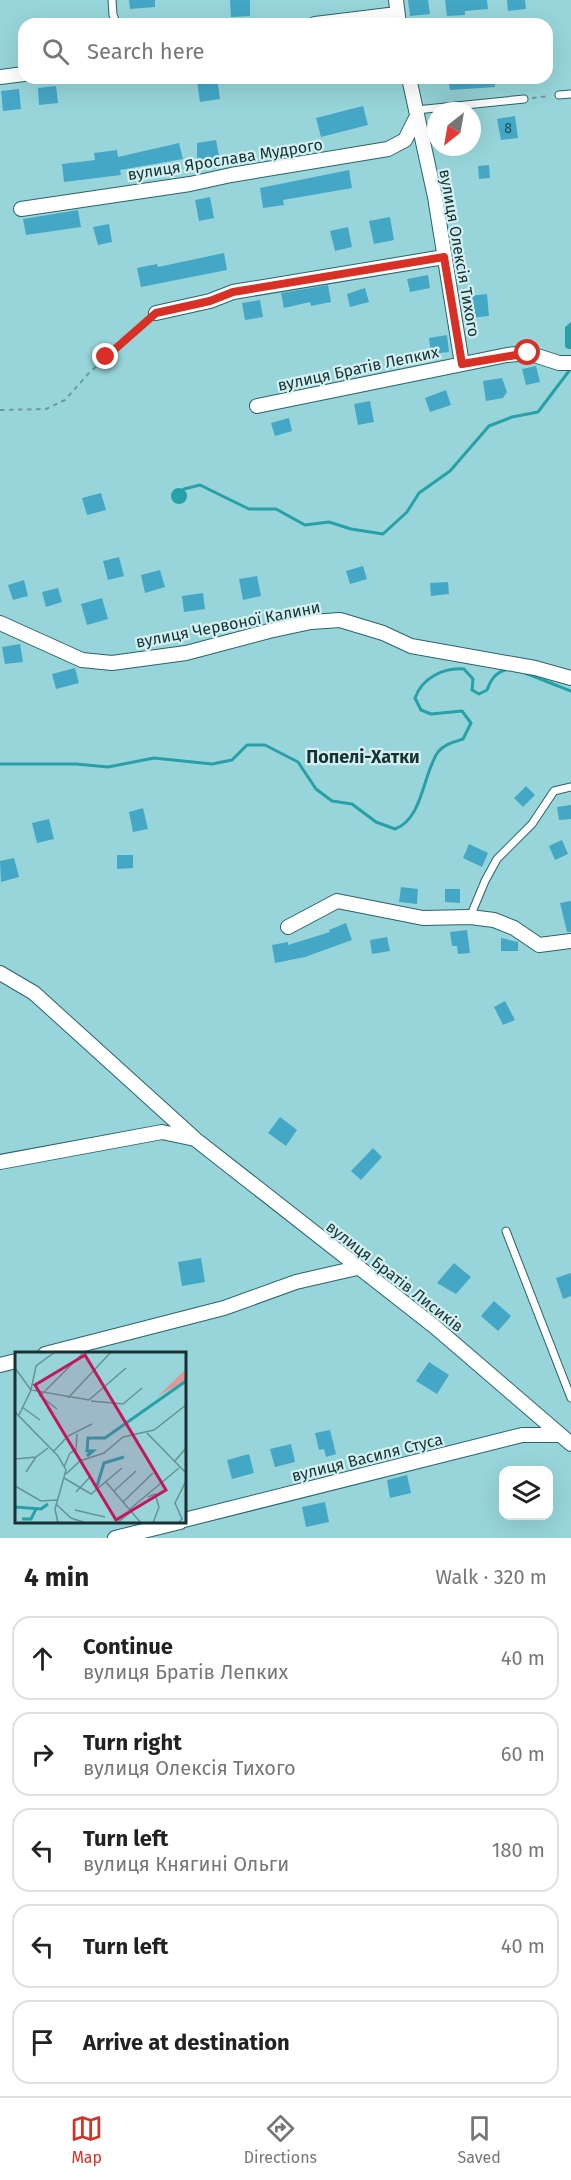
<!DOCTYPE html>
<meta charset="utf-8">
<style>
:root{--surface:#fff;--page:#f6f6f6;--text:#222;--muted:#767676;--line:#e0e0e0;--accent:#d93025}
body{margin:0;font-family:"Fira Sans",sans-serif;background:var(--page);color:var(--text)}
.controls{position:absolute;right:18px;bottom:18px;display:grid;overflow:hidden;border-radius:12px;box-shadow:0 6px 24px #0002}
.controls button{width:54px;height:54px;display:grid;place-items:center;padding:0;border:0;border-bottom:2px solid var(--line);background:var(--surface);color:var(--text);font:30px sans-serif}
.compass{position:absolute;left:427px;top:102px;width:54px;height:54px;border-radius:50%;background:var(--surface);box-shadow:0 6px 24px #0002;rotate:211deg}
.stop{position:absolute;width:18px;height:18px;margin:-14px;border:4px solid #d93025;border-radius:50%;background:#fff}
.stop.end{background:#d93025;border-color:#fff;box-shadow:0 2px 6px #0008}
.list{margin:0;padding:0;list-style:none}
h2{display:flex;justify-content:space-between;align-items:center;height:78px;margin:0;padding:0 24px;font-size:26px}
h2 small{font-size:20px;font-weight:400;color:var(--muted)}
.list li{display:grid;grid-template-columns:39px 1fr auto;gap:18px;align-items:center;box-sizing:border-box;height:84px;margin:0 12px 12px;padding:0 12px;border:2px solid var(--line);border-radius:18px}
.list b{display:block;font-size:22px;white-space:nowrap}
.list p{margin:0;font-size:20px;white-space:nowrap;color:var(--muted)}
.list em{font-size:20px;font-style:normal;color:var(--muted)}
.icon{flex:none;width:33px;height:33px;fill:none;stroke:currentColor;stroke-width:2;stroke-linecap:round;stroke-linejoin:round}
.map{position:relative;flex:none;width:571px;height:1538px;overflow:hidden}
.search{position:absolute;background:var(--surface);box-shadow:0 6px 24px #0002;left:18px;right:18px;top:18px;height:66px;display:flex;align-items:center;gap:15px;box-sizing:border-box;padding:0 21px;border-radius:18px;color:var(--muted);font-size:22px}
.sheet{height:558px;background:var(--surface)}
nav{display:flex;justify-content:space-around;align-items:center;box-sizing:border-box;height:84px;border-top:2px solid var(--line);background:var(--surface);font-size:16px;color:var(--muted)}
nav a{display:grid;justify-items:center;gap:3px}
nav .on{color:var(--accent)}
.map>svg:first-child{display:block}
</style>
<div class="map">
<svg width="571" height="1538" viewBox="0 0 571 1538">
<rect width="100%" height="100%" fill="#97d5da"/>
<path fill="#27a0a8" d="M571 322V349H568L565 347V327Z
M171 496a8 8 0 1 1 16 0a8 8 0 1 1-16 0Z"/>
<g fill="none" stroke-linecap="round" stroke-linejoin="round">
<path stroke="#27a0a8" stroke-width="3" d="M184 489 200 485 249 509H276L305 525 329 522 351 529 383 534 407 512 419 493 450 471 489 426 512 417 538 412 569 371
M525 673 571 691
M0 764H76L108 767 154 758 212 764 232 760 247 745H265L298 762 316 789 332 801 352 804 376 822 395 829C423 819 423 773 438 752 444 744 454 742 463 739L471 723 462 711 431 714 421 710 415 698C422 678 444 667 464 669L473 679 472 690 479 694 487 690C491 679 496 672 508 669"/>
</g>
<path fill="#44a7c6" d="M129 0H155V7L130 9Z
M230 0H250V16L231 17Z
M408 0H428L430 14 410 16Z
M445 0H487L488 9 465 11V15L447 16Z
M507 0H525L526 9 508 11Z
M217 78 220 99 200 102 197 81Z
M448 78H494L495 87 450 90Z
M56 86 58 103 39 105 38 88Z
M19 89 21 109 3 111 1 91Z
M363 106 368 125 321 137 316 118Z
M515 116 518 138 501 140 497 119Z
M216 140 220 161 197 165V143Z
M179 143 183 159 120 170 121 175 64 182 62 164 95 160 94 153 117 150 118 157Z
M489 165 490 178 479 179 478 166Z
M349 170 352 188 283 200 284 205 263 208 260 188Z
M210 197 214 218 199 221 195 200Z
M78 210 81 227 26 235 23 219Z
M390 217 394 240 374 244 369 221Z
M109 224 112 242 98 245 93 227Z
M348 227 352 247 335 251 330 231Z
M224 253 227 270 141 287 137 268 157 264 158 267Z
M428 275 430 288 410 292 407 279Z
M328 285 331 302 311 306 310 302 284 308 281 293Z
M365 288 369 302 350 307 347 294Z
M487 294 489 316 470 318 468 296Z
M260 300 263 317 245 320 242 303Z
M447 335 449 352 431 354 429 338Z
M536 366 540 382 526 385 522 369Z
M502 378 507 392 503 398 486 401 483 381Z
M446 390 451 405 430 412 425 398Z
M370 401 374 422 358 425 354 404Z
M289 418 292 431 275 436 271 423Z
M101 493 106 510 87 515 82 498Z
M119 557 124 576 108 580 103 561Z
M363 566 367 579 350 584 346 571Z
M160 570 165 587 145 593 141 575Z
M257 576 261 596 243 600 239 579Z
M24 580 28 596 13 600 8 585Z
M448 582 449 594 431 596 430 583Z
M58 588 62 602 46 607 42 592Z
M203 593 205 609 184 612 182 596Z
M102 598 108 619 87 625 81 604Z
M20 644 23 662 5 664 2 647Z
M75 668 79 683 56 689 52 674Z
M526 786 535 795 523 807 514 798Z
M571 805V819L559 820 557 807Z
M143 808 148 829 133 832 129 812Z
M49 819 54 839 37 843 32 823Z
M562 840 568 854 555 860 549 846Z
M469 844 488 853 482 867 463 858Z
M117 855H133V868L117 869Z
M14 858 19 877 1 882 0 861Z
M401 887 418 889 417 904 399 902Z
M445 889H460V903L445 902Z
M571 901V932H567L560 903Z
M346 923 352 940 305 957 275 963 272 945 288 942V945L330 932 329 930Z
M467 930 470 953 458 954 457 946H452L450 932Z
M387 937 390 951 372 954 370 940Z
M501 938 518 942V951H501Z
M505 1001 515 1020 503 1025 494 1007Z
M280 1117 297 1130 286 1146 268 1133Z
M373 1148 382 1157 361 1180 351 1171Z
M201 1258 205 1282 182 1286 178 1262Z
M454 1263 471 1277 456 1294 437 1283Z
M571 1273V1296L563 1299 556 1278Z
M494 1301 511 1316 498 1331 481 1316Z
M429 1362 449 1375 437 1394 416 1381Z
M330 1430 336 1454 326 1457 324 1449 319 1450 315 1433Z
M291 1444 295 1462 275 1467 270 1449Z
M249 1454 254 1473 232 1479 227 1460Z
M407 1475 411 1493 390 1498 387 1480Z
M325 1502 329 1522 306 1527 302 1507Z"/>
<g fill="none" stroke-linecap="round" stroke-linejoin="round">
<g stroke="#27656a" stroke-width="9">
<path id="service" d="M112 0 113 15 117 24
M559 95 571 94
M416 110 524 99
M470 917 485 881 497 859 532 824 554 791 571 787
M506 1231 571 1398"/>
</g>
<g stroke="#27656a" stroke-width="16">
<path id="minor" d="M396 0 399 24
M315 24 397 14
M0 77 24 74
M409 78 435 197 462 364
M21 209 190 184 231 175 388 149 405 140 417 116
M156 313 210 301 233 292 444 257
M257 406 507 355 528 353 559 363H571
M0 623 82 660 112 663 186 653 269 631 311 622 340 620 383 633 411 646 535 668 571 678
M288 927 337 901 423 918 470 917 494 920 514 928 539 945 571 941
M0 973 34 993 194 1138
M0 1162 162 1132 195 1139 435 1327 571 1444
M45 1354 224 1308 296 1282 357 1268
M0 1365 16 1361
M184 1520 522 1435H559
M115 1538 180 1522"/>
</g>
<path stroke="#6a9b9f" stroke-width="2" stroke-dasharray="4.5 4.5" stroke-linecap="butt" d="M532 98 550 96
M0 410 46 409 65 400 88 374 147 320"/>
<use href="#service" stroke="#fff" stroke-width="7"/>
<use href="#minor" stroke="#fff" stroke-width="14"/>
</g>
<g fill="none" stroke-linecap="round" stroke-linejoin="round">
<path stroke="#d93025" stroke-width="8" d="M106 357 156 313 210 301 233 292 444 257 462 364 528 353"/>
</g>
<g text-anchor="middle" stroke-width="4.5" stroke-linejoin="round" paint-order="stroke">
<g font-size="14" fill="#234e58">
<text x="508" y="133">8</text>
</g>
<g font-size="16" fill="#183133" stroke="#d2f0f2">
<text transform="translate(225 159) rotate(-9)" y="6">вулиця Ярослава Мудрого</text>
<text transform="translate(460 253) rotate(80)" y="6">вулиця Олексія Тихого</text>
<text transform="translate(358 368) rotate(-12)" y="6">вулиця Братів Лепких</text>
<text transform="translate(228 624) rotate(-11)" y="6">вулиця Червоної Калини</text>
<text transform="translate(395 1276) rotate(38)" y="6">вулиця Братів Лисиків</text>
<text transform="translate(367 1457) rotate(-14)" y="6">вулиця Василя Стуса</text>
</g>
<g font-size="18" font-weight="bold" fill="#183133" stroke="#d2f0f2">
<text x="363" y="763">Попелі-Хатки</text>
</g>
</g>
<g transform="translate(15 1352)">
<rect width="171" height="171" fill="#97d5da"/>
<path d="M171 17V33L165 32 143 44Z" fill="#dd9996"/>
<path fill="none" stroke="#27a0a8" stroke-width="3" d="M72 104 78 99H72L73 86H90L171 29M82 134 89 111 109 105M0 155 26 157 33 152M7 167H16L21 157"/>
<path fill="none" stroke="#649397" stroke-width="1.5" d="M40 0 21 14 16 38 74 48 111 16M0 16 16 38 4 63M27 42 69 0M24 43 42 57M53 46 96 0M76 49 108 52 127 36M7 55 25 68M0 60 43 104 51 118 40 157 43 171M132 81 171 121M38 100 53 84 77 72M0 107 21 105 33 96M159 110 171 96M49 115 55 101 61 98 62 82M11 120 21 105M51 122 65 109 89 101 108 85 139 78 171 53M49 126 76 142 107 116M91 130 126 171M0 134 26 149 42 148M99 139 121 119M61 140 75 125M133 145 140 142 144 155 138 171M108 150 138 121M41 152 56 166 71 171M115 157 164 116M60 158 90 165M102 171 117 159M163 171 167 167 160 151 171 129"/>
<path fill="#c2185b" fill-opacity="0.15" stroke="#c2185b" stroke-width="3" d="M70 3 151 138 101 168 20 33Z"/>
<rect width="171" height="171" fill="none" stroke="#183133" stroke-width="3"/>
</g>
</svg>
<div class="controls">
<button><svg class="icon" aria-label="layers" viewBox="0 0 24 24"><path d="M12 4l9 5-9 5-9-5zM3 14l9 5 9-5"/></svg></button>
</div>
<svg class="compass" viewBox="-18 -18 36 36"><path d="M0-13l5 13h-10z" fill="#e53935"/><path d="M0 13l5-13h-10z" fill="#767676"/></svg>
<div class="stop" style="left:528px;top:353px"></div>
<div class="stop end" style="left:106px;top:357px"></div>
<div class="search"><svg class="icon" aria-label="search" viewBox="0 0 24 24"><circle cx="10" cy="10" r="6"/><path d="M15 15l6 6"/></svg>Search here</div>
</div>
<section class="sheet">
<h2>4 min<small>Walk · 320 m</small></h2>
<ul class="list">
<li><svg class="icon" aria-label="ahead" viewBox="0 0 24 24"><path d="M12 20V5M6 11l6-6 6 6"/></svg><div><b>Continue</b><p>вулиця Братів Лепких</p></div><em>40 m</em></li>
<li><svg class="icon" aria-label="right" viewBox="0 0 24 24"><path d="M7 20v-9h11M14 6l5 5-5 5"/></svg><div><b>Turn right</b><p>вулиця Олексія Тихого</p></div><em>60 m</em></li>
<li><svg class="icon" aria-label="left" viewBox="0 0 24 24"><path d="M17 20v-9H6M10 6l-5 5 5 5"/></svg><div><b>Turn left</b><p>вулиця Княгині Ольги</p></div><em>180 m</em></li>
<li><svg class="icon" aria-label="left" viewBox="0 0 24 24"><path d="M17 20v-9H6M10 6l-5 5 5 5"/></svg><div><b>Turn left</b></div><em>40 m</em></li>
<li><svg class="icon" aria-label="arrive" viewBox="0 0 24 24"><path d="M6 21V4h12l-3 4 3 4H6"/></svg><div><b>Arrive at destination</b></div></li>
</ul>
</section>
<nav>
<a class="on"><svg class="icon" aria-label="map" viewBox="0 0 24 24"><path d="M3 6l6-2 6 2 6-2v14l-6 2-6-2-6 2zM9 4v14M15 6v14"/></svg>Map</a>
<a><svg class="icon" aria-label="directions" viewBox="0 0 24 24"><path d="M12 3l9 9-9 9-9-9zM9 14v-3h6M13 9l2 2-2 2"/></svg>Directions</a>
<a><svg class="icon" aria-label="saved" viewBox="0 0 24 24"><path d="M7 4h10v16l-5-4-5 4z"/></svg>Saved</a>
</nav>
